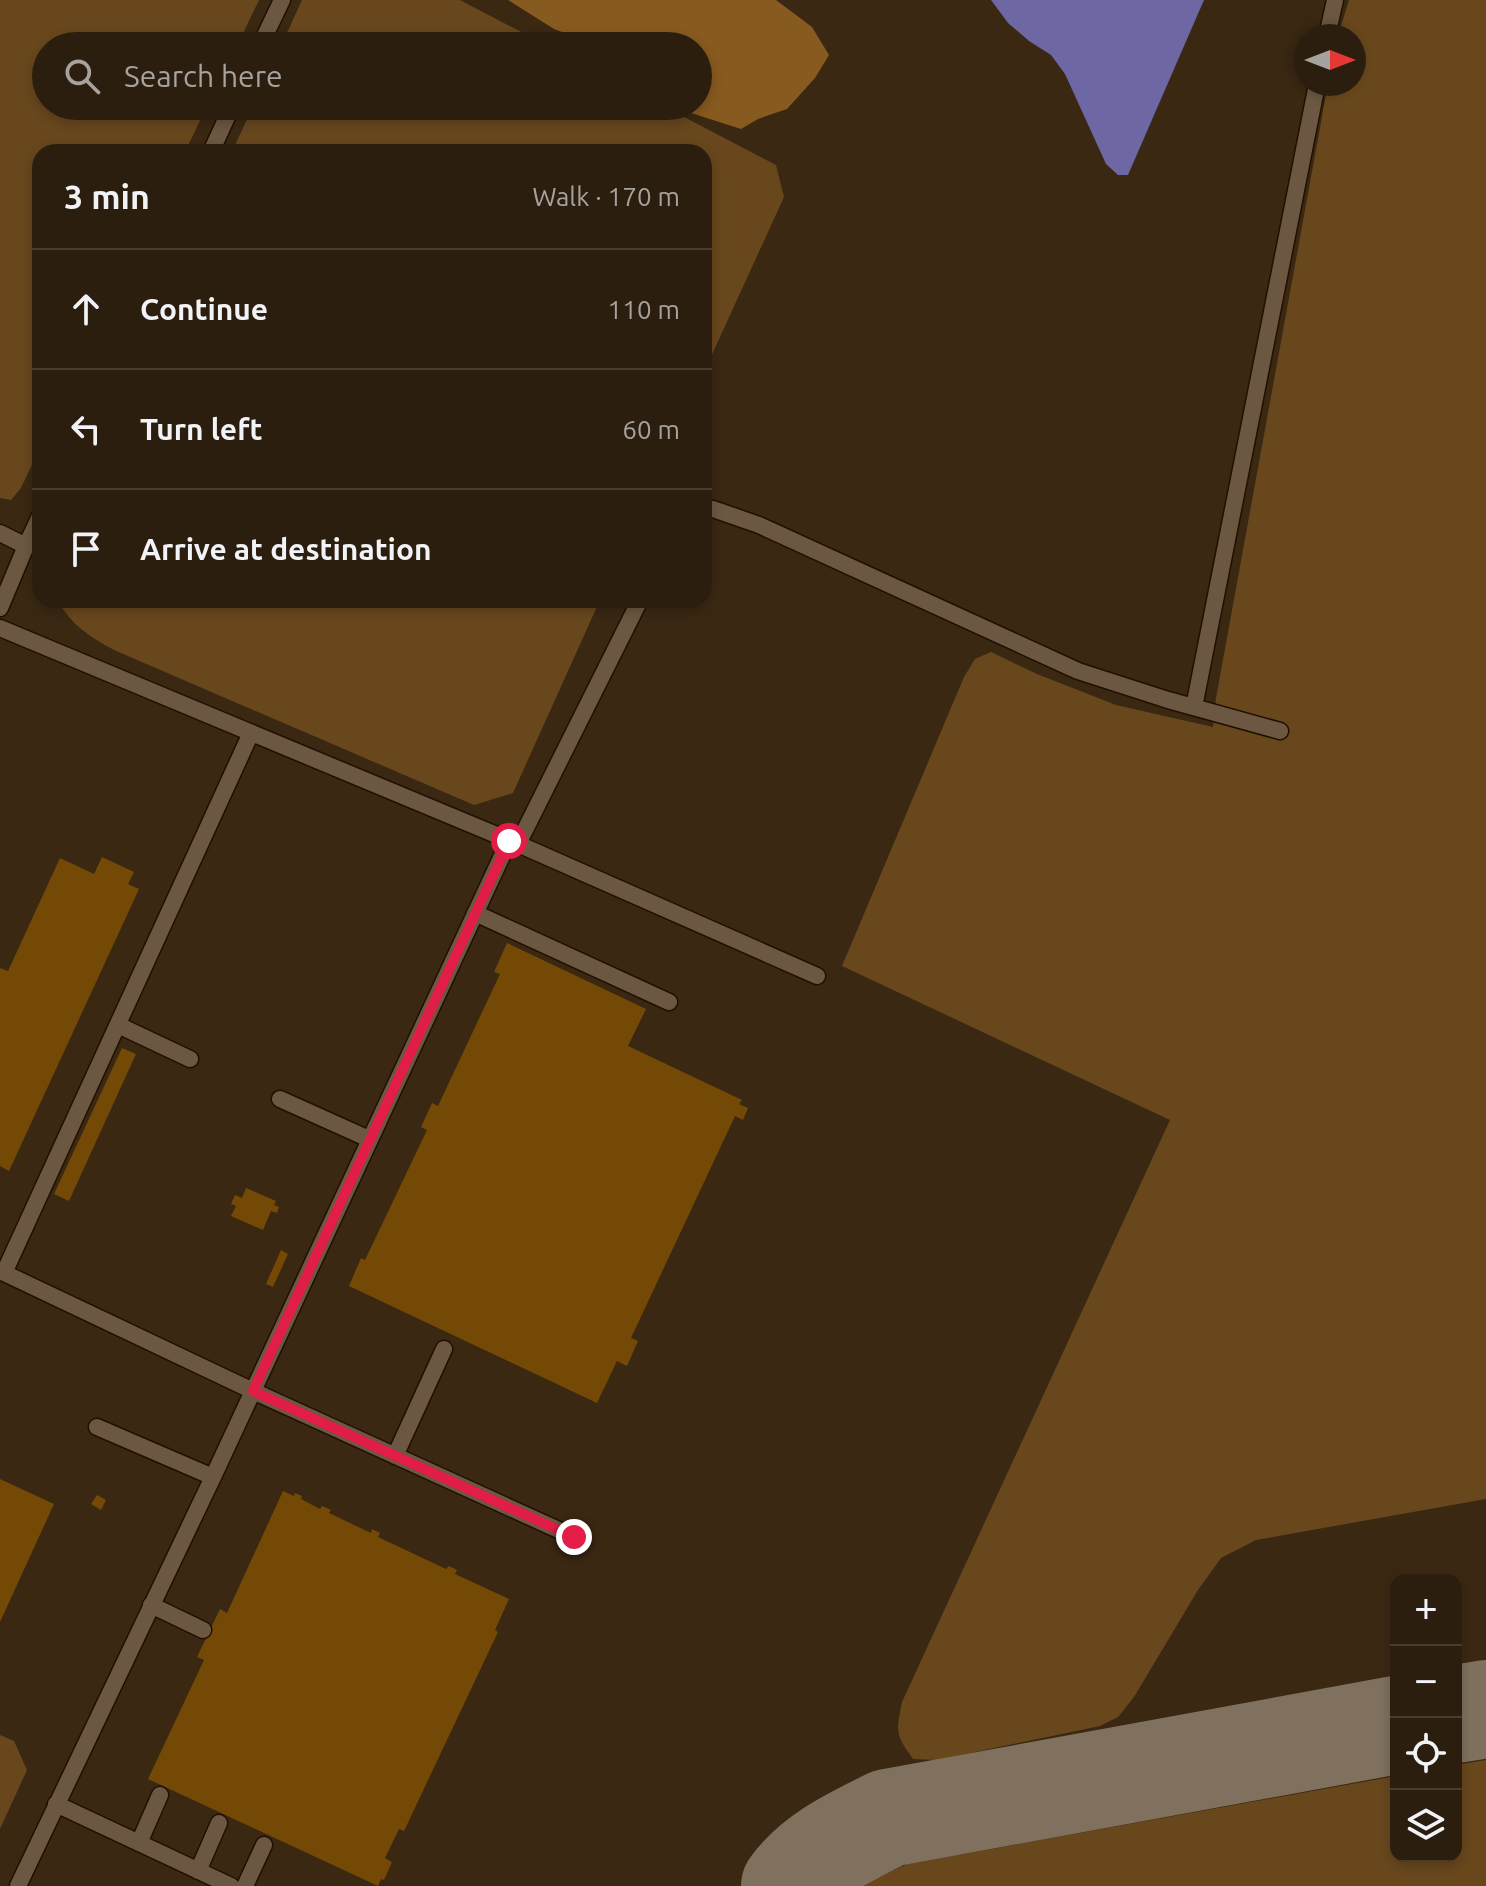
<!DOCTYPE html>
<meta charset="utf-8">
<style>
:root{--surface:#2c1e0e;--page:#382b1c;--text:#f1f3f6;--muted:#a6a29e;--line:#483c2e}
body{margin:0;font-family:Ubuntu,sans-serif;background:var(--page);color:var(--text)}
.controls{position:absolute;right:24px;bottom:24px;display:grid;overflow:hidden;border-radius:16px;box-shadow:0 4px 12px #0003}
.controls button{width:72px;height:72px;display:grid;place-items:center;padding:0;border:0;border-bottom:2px solid var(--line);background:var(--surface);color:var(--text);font:40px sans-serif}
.compass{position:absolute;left:1294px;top:24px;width:72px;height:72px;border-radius:50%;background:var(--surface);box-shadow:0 4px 12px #0003;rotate:90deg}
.stop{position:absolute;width:24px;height:24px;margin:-18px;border:6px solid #e11d48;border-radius:50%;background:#fff}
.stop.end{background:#e11d48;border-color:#fff;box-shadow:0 2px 8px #0008}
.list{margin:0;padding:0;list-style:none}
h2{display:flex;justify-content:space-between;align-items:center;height:104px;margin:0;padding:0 32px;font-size:34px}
h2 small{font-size:26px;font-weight:400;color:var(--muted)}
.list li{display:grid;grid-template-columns:52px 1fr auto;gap:24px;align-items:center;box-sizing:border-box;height:120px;padding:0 32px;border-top:2px solid var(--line)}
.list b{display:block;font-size:30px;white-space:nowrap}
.list em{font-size:26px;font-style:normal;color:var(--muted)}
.icon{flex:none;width:44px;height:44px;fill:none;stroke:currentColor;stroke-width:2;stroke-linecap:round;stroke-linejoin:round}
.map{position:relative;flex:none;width:1486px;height:1886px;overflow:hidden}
.search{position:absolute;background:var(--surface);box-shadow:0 4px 12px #0003;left:32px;top:32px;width:680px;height:88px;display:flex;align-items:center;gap:20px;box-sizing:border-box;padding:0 28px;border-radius:44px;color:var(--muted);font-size:30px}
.panel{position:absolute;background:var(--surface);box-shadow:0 4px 12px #0003;left:32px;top:144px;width:680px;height:464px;border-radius:24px}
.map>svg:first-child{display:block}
</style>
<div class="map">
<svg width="1486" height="1886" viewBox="0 0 1486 1886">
<rect width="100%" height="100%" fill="#3a2813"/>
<path fill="#68471d" d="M0 0H259L237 46H46V106H207L185 152H40V448L21 488 11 500 0 498Z
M302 0H460L548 46H281Z
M1349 0H1486V1499L1256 1540 1221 1558 1198 1590 1134 1697 1118 1717 1100 1726 937 1760 913 1759C895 1734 896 1732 902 1702L1170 1120 842 966 964 677 975 659 991 652 1037 674 1116 705 1213 727 1216 698 1328 84H1354V36H1338Z
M253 106H663L776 165 784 197 704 372V152H232Z
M58 600H600L513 793 474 805 114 650C91 637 70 625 58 600Z
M0 1735 14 1741 27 1770 0 1829Z
M1486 1760V1886H864L873 1879 908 1864 1396 1776V1856H1456V1765Z"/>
<path fill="#875a1f" d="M508 0H776L812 27 829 55 815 78 787 109 758 119 741 129 688 112 683 106H698V46H589L584 40 554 29Z"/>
<path fill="#6d67a4" d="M991 0H1204L1128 175H1118L1106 164 1065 74 1051 55 1029 41 1008 23Z"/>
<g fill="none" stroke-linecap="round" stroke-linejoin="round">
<path stroke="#80705e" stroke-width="98" d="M1456 1714 1486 1709
M790 1886C814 1853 852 1836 888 1818L1396 1725"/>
</g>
<path fill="#744905" d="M102 857 134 872 128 884 139 889 9 1171 0 1166V968L8 971 60 858 94 874Z
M507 943 646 1009 628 1046 742 1100 739 1104 748 1108 743 1120 735 1116 631 1338 638 1341 627 1366 617 1361 597 1403 349 1286 361 1258 365 1260 427 1130 421 1127 432 1103 438 1106 500 974 494 972Z
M122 1048 136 1054 69 1201 54 1194Z
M246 1188 276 1201 274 1205 279 1207 277 1213 271 1211 263 1230 231 1216 236 1206 231 1204 235 1195 242 1198Z
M281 1250 288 1254 273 1287 266 1284Z
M0 1479 54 1504 0 1622Z
M283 1491 294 1496 295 1493 302 1496 301 1499 320 1509 322 1506 331 1510 329 1513 371 1533 372 1529 380 1533 378 1537 446 1569 449 1566 457 1570 455 1574 509 1599 495 1630 498 1632 404 1831 399 1829 385 1858 392 1862 384 1880 381 1879 378 1886 148 1779 204 1660 197 1657 220 1609 227 1613Z
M97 1495 106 1500 101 1510 91 1504Z"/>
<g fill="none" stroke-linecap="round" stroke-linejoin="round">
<g stroke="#211000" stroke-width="19">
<path id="lane" d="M1327 36 1335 0
M260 46 282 0
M211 152 232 106
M704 510 713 509 759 525 1078 671 1168 700 1280 731
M0 533 26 546 0 608
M26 546 40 516
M0 628 518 844 817 976
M1194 707 1317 84
M518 844 640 600
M475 913 669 1002
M118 1025 190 1059
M280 1099 369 1139
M0 1271 253 1391 574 1537
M4 1273 251 733
M97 1427 213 1477
M395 1456 444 1349
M151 1605 203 1630
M56 1804 231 1886
M139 1843 160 1795
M198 1871 219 1823
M18 1886 213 1477 509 841
M245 1886 264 1845"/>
</g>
<use href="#lane" stroke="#6c5842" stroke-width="16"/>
</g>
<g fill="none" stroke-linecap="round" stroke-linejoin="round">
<path stroke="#e11d48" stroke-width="10" d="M509 841 253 1391 574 1537"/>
</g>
</svg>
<div class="controls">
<button>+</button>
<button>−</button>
<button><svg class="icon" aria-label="locate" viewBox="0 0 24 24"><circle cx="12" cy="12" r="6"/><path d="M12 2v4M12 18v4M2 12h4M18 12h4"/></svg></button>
<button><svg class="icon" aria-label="layers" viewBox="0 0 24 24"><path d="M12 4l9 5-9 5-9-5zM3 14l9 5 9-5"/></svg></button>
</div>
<svg class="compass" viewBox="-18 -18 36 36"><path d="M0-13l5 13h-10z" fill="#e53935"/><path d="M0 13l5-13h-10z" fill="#a6a29e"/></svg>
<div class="stop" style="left:509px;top:841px"></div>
<div class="stop end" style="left:574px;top:1537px"></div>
<div class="search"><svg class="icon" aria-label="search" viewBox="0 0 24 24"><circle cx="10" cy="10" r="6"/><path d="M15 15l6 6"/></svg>Search here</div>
<section class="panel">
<h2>3 min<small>Walk · 170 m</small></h2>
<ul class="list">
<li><svg class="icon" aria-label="ahead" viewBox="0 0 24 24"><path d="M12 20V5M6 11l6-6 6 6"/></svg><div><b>Continue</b></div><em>110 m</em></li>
<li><svg class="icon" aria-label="left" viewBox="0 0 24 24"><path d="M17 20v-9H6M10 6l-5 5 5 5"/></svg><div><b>Turn left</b></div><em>60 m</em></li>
<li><svg class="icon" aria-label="arrive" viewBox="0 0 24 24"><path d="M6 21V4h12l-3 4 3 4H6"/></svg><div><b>Arrive at destination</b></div></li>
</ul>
</section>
</div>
